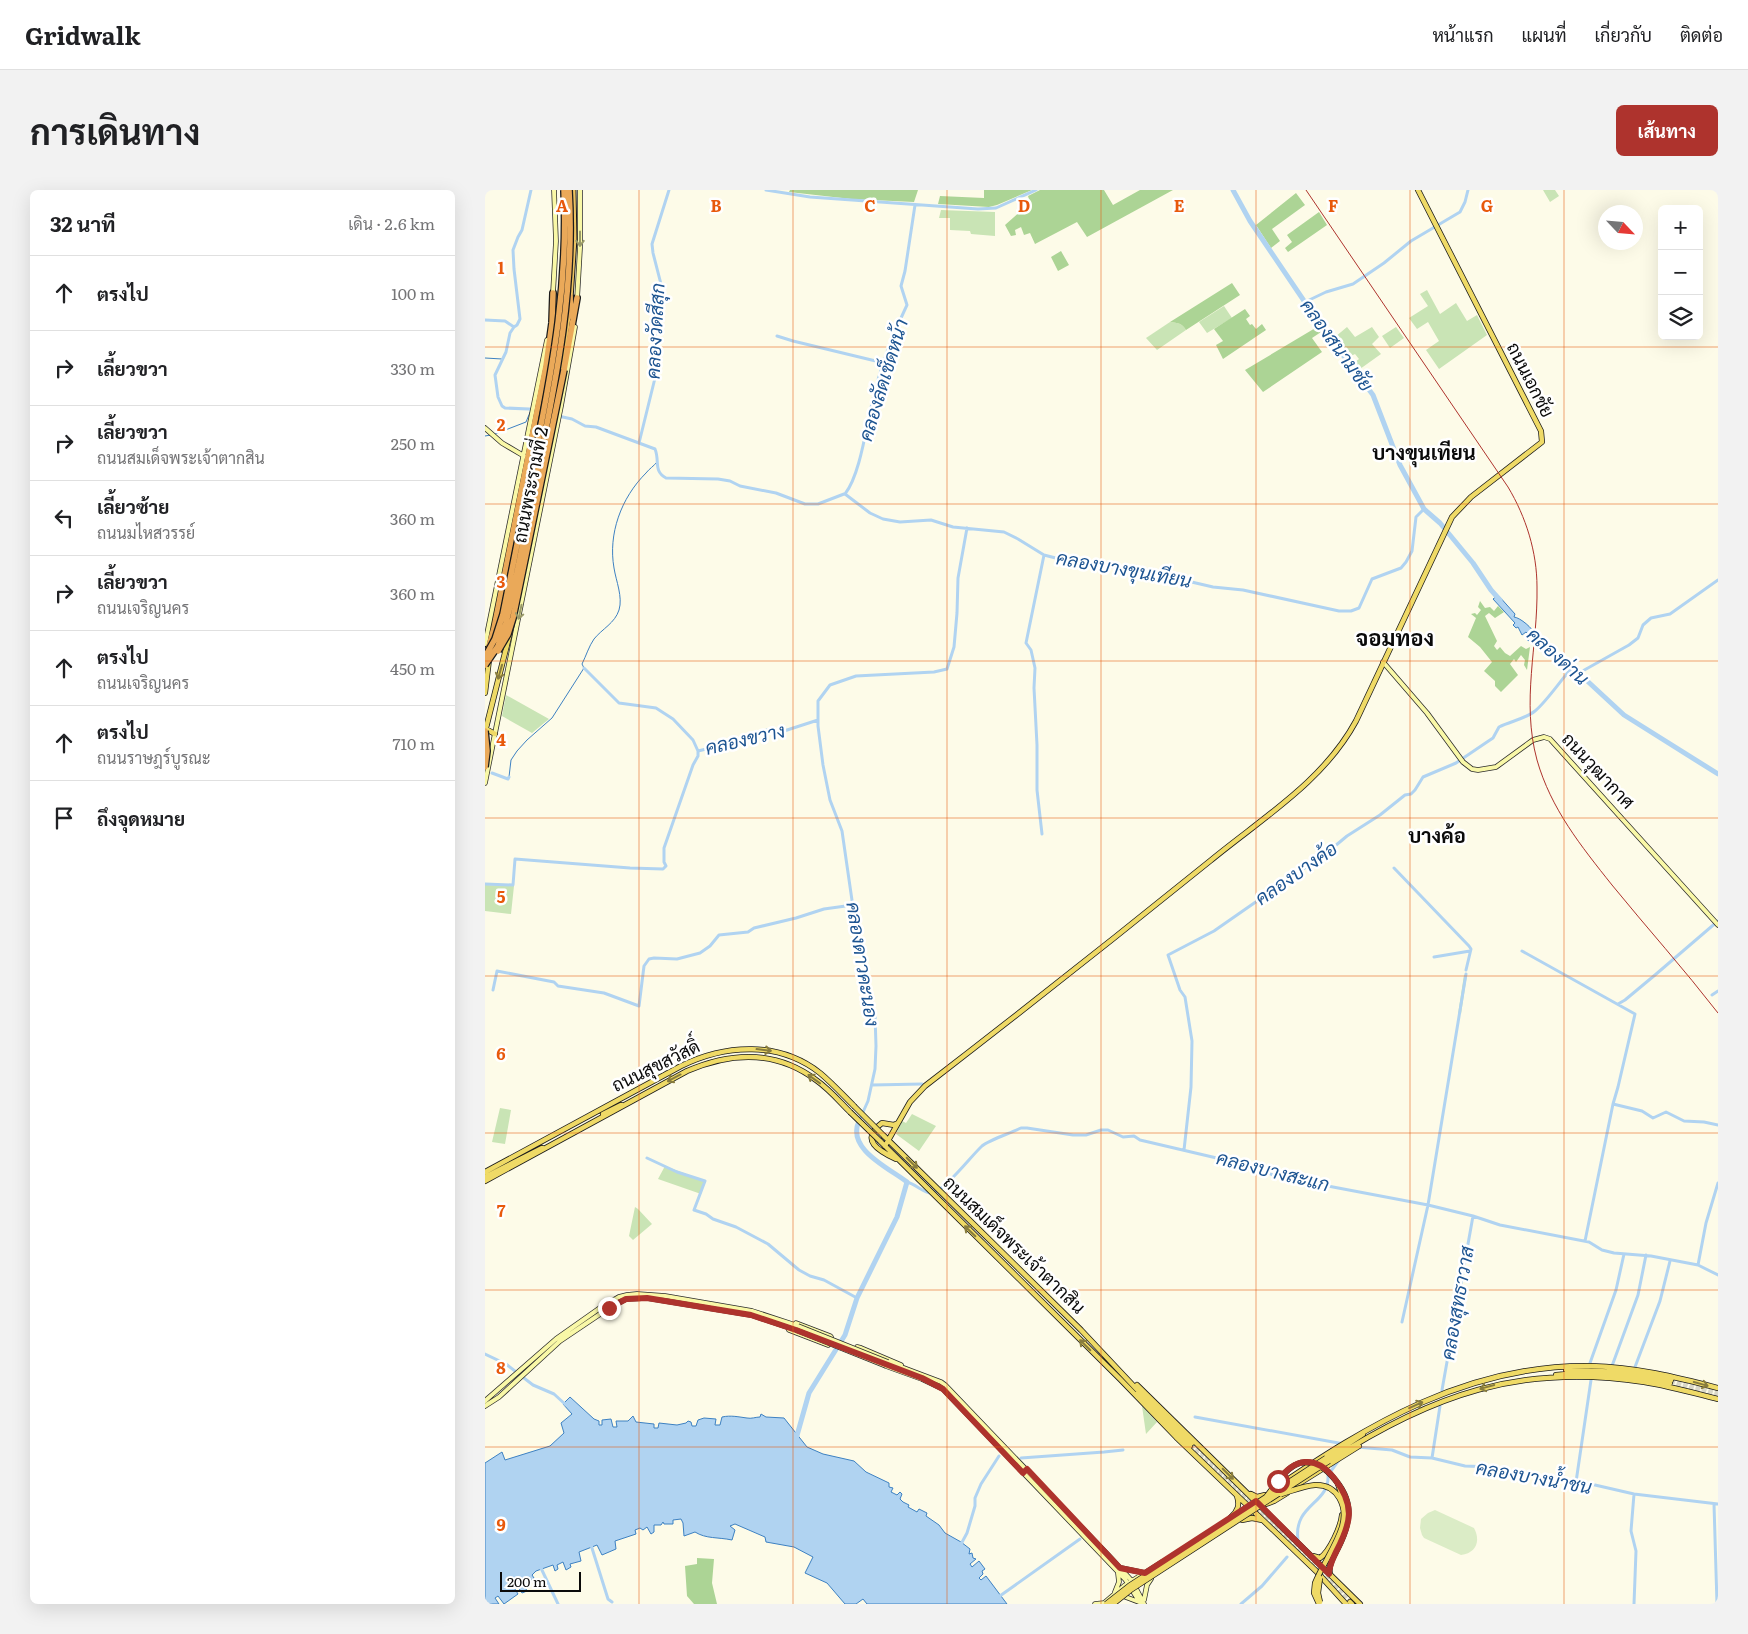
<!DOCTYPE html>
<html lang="th">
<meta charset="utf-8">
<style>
:root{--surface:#fff;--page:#f2f2f2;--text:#202124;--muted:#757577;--line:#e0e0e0;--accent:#ae332d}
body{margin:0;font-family:Literata,Sarabun,serif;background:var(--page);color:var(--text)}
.controls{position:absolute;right:15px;top:15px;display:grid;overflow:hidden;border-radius:8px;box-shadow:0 5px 20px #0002}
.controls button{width:45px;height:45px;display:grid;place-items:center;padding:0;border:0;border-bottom:1px solid var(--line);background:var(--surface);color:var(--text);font:25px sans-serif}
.compass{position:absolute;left:1113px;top:15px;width:45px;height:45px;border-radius:50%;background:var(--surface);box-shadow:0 5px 20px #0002;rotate:116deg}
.scale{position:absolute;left:15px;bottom:12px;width:81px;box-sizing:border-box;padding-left:5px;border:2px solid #0a0a0a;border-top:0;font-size:14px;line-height:18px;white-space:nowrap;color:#0a0a0a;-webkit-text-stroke:4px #fff;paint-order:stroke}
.stop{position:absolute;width:15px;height:15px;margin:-11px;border:4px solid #ae332d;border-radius:50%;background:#fff}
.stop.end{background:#ae332d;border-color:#fff;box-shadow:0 1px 5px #0008}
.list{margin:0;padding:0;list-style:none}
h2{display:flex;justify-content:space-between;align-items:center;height:65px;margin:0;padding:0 20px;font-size:21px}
h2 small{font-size:16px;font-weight:400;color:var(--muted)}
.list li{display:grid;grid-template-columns:32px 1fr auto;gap:15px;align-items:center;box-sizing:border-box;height:75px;padding:0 20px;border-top:1px solid var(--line)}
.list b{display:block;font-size:19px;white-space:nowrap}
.list p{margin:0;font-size:16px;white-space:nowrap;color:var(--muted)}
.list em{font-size:16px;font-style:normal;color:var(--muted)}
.icon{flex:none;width:28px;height:28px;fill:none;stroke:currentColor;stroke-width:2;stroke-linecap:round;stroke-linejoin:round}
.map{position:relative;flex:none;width:1233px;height:1414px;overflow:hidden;border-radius:8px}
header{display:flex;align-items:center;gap:30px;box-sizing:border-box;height:70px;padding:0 25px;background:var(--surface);border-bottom:1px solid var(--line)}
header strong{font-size:24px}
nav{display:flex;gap:28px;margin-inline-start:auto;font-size:18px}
.intro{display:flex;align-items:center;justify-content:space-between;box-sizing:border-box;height:120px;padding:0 30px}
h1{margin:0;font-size:35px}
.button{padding:12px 22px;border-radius:8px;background:var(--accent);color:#fff;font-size:18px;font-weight:700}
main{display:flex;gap:30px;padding:0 30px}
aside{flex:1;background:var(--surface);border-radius:8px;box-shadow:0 5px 20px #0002}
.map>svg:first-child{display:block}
</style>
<header>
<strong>Gridwalk</strong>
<nav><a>หน้าแรก</a><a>แผนที่</a><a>เกี่ยวกับ</a><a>ติดต่อ</a></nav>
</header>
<div class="intro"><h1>การเดินทาง</h1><a class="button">เส้นทาง</a></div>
<main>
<aside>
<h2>32 นาที<small>เดิน · 2.6 km</small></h2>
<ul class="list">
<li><svg class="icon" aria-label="ahead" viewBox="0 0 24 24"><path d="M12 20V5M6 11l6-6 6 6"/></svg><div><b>ตรงไป</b></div><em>100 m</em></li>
<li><svg class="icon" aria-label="right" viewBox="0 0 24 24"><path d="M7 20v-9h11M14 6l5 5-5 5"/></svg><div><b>เลี้ยวขวา</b></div><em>330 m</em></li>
<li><svg class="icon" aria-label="right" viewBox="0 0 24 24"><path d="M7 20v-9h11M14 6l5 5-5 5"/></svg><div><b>เลี้ยวขวา</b><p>ถนนสมเด็จพระเจ้าตากสิน</p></div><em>250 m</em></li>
<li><svg class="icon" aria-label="left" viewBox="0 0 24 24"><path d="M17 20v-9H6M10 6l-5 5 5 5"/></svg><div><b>เลี้ยวซ้าย</b><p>ถนนมไหสวรรย์</p></div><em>360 m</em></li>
<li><svg class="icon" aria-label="right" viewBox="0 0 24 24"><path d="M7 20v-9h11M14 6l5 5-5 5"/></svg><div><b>เลี้ยวขวา</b><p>ถนนเจริญนคร</p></div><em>360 m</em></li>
<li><svg class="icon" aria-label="ahead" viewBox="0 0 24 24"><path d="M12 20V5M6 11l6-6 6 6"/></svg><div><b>ตรงไป</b><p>ถนนเจริญนคร</p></div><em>450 m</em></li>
<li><svg class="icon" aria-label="ahead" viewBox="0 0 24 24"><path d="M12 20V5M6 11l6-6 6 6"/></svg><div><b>ตรงไป</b><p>ถนนราษฎร์บูรณะ</p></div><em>710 m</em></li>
<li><svg class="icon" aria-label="arrive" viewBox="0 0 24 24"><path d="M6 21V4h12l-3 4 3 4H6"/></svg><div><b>ถึงจุดหมาย</b></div></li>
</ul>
</aside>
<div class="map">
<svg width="1233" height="1414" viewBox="0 0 1233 1414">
<rect width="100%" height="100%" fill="#fdfbe8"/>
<path fill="#c9e4b5" d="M1058 0H1070L1074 6 1065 12Z
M456 20 510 22V46L486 44 485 41 465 40V28H454Z
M942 100 955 124 971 113 982 131 992 125 1002 145 954 179 941 160 954 151 943 132 932 139 924 128 943 116 935 104Z
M739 116 747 128 722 143 714 132Z
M685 132C693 133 697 133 701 140L672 160 661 148Z
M862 137 870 147 887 137 894 147 887 154 896 164 875 179 870 172 874 169 870 164 866 166 850 147Z
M911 137 919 148 905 158 897 146Z
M21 505 64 529 47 543 17 526Z
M0 695 29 696 26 724 0 721Z
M979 785H982L976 824H973Z
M15 918 26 920 20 954 7 952Z
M427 924 451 936 434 961 411 944 417 931 421 933Z
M180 976 220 991 216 1004 173 989Z
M150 1017 153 1019 167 1034 148 1050 144 1046Z
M657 1216 672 1232 661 1244Z"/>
<path fill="#acd495" d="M305 0H433L429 12 366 9 304 2Z
M499 0H547L512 15 504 17 453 14 455 6 499 8Z
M555 0H619L628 15 655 0H688L602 47 592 32 550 54 545 43 539 45 536 37 530 40 531 45 526 46 520 35 545 13 543 6Z
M811 3 820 15 787 39 795 51 786 58 771 35Z
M834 22 842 35 803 62 800 58 807 52 802 45Z
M576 61 584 75 573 81 566 67Z
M747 93 755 105 701 140C697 133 693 133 685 132Z
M760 119 765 126 761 129 765 135 767 134 771 139 777 134 781 140 738 169 731 155 738 151 729 139Z
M832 137 836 142 827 148 837 162 778 202 760 180Z
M995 411 1000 418 1005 417 1009 421 1013 416 1019 422 1010 428 1004 423 1000 426 1012 451 1009 456 1012 460 1015 457 1020 463 1025 466 1036 456 1041 459 1045 457 1042 480 1039 475 1040 470 1036 465 1031 472 1029 469 1025 474 1033 485 1016 502 1010 496V491L999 481 1007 472 995 457 983 447 991 428 986 424 990 423 992 425 996 420 993 417Z
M212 1368 229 1369 227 1393 232 1414H209L202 1406 200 1376 212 1374Z"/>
<path fill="#dbecc6" d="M950 1320 989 1338C996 1351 991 1363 976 1365L939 1348 937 1345 935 1338 936 1329 943 1323Z"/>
<path fill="#b0d3f1" stroke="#3d81c2" d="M1013 405 1030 424 1029 427C1036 428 1047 438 1051 445L1090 478 1088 484 1081 477 1055 454 1053 456 1051 451 1049 453 1042 450 1045 446 1041 442 1037 445 1033 437 1031 438 1028 435 1030 433 1008 409Z
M85 1207 109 1229 114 1231V1235H117V1230L126 1229 128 1237H132L131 1231H143L148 1226 151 1232 169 1234V1238H173L174 1233 192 1235 201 1233 203 1231 206 1232 207 1236H211L213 1230 219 1228 231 1229 230 1235H235L237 1227C246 1225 254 1227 262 1228 266 1229 271 1227 275 1227L276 1224 281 1227 299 1228 322 1257 338 1264 369 1271 381 1282 404 1293V1297L408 1298 406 1302 412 1305 415 1302 417 1304 415 1309 418 1312 424 1315 423 1317 432 1322 434 1319 442 1323 441 1326 454 1335 460 1343 476 1352 485 1359 484 1364 487 1363 488 1368 491 1369 485 1374 487 1377 494 1371 500 1379 497 1381 498 1384 494 1388 496 1390 501 1386 522 1414H382L378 1409 371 1414H360L342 1393 320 1383 328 1367 309 1357 281 1352 280 1347 250 1334 245 1336 250 1340 247 1350C233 1347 221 1349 210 1342L199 1346 198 1333 196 1329 188 1330V1334H179L178 1332 176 1335H169V1342L166 1344 162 1337 158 1340 155 1338 150 1340 151 1344 130 1351 131 1359 117 1365 112 1355 94 1362 96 1371 85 1374 86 1377 81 1380 78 1372 72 1375 73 1379 70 1381 68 1375 51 1381 47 1385 49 1388 39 1395 42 1401 37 1403 31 1394 28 1396 33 1404 19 1414 13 1406 10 1408 14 1414H0V1273L17 1262 20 1270 65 1256 79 1243 76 1233 87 1224 78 1214Z"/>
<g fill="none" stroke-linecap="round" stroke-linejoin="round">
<path stroke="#3d81c2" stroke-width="1" d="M0 168 17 169
M10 244 41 232 46 220
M0 246 6 245
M24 587 26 570 32 561 42 550 67 528 99 478 97 474C101 466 104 456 109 449 117 439 130 433 134 420 138 407 131 391 129 378 123 344 136 308 161 283 164 279 169 276 172 272"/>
<path stroke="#b0d3f1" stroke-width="3" d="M281 0 325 7 493 19 511 18 551 0
M820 112 841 102 868 94 899 73 926 51 975 22 980 12 983 0
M0 130 20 131 29 137 25 143 21 162 10 185 13 207 17 216 20 218 44 219 60 223
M29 137 32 135 35 129 29 79 28 60 33 47 37 40 46 0
M292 146 308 151 399 173
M73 226 87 229 100 236 111 237 170 259C175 271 168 281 181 288L233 289 245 291 255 296 291 303 320 314H333L359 304
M154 253 171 184 170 124 177 98 168 63 167 54 184 0
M360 304 385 323 398 329 415 332 446 330 468 337 519 342 533 349 559 365 590 373 655 380 728 397 758 400 854 421H866L874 418 887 389 916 378 921 372 927 361 931 327 939 319
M360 304C375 285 381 238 387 213 395 179 407 145 422 115L416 96 420 81 430 15
M99 478 134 513 171 518 188 529 208 550 213 561 254 551 282 540 299 541 333 530
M1094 483 1144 455 1153 448 1158 435 1166 428 1185 424 1233 390
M7 583 23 589 24 587
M557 644 552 600V555L549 498 550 478 546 460 541 453 559 365
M909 678 984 756 986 759 981 780
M0 694 28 695 30 669 145 678 178 679 181 676 179 672V658L208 575 213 566V561
M1037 761 1150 824 1133 897 1128 914 1100 1051
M949 767 985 761
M8 800 12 781 69 792 73 796 119 803 154 816 159 776 164 769 169 768 192 769 215 763 225 756 234 745 263 742 269 738 311 728 339 719 368 715
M1227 805 1233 801
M1133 814 1140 810 1170 785 1233 731
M387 895 437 894
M1128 914 1157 921 1168 928 1181 922 1199 931 1219 932 1233 935
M374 931 383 911 390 879 391 856 390 825 372 745 357 641 345 610 338 575 333 536V511L345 495 371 486 449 482 462 479 469 457 472 423 473 388 482 338
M699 960 706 897 707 851 700 807 695 800 683 765 729 741 844 661 862 646 895 625 920 605 926 604 930 600 938 587 971 573 1002 552 1008 548 1014 537C1026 531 1040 529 1050 521 1062 511 1075 491 1086 479
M162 968 192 982 220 991 209 1020 221 1024 228 1029 251 1037 283 1054 314 1080 325 1086 339 1090 372 1108
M422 992C430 994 441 1004 446 1003 459 1002 486 966 497 956 504 950 526 943 536 938H542L588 945H601L616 940H623L638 947 649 946 655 950 770 977 790 986 943 1015 988 1026 1015 1035 1104 1052 1117 1060 1129 1063 1166 1066 1213 1075 1233 1085
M1213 1075 1221 1033 1233 993
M917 1132 943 1015 981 784
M0 1164 21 1174 48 1195 69 1204 81 1215
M1105 1173 1131 1100 1139 1064
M1127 1176 1153 1105 1161 1065
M1150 1177 1175 1111 1185 1071
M957 1200 988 1026
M710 1227 859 1254
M872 1257 907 1260 925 1267 947 1268 980 1276 1006 1277 1034 1284 1110 1295 1149 1304 1233 1314
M536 1268 619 1262 638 1260
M947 1268 955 1216
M1091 1292 1106 1190
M1149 1304 1146 1341 1151 1361 1149 1414
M1229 1314 1232 1414
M813 1350C808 1314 845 1314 843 1285L854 1270
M106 1355 123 1409 127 1412
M475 1356 482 1343 490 1316V1308L496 1294 514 1266
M55 1376 73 1414
M512 1408 595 1349
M756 1414 777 1396 802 1367"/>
<path stroke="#b0d3f1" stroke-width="5" d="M748 0 765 31 834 133 888 205 915 275 939 319 955 333 988 373 1006 400 1015 410
M1085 475 1139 525 1233 584
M311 1249 324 1203 360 1145 372 1108 412 1027 422 992C404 978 361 959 374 931"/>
<path stroke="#d9d7c7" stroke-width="4.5" stroke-dasharray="4.5 2" stroke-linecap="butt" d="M1186 1190 1233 1202
M1185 1193 1233 1205
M707 1253 867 1410
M705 1256 776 1325
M839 1387 865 1412"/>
<g stroke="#2c2c2c" stroke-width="5.5">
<path id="secondary" d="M68 103 71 51 69 0
M92 110 95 58V0
M0 238 17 253 39 266
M0 454 62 150
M898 472 942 523 978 572 987 579 993 580 1011 577 1048 550 1059 547 1065 549 1233 735
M0 593 76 216 90 137
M304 1140 343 1155 346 1147 345 1146 311 1133
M371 1160 372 1157 376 1158 416 1175
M403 1172 456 1192 460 1195 624 1366 647 1391 659 1414
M401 1176 437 1189 458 1199 640 1389 656 1414
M0 1211 71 1149 115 1118 134 1107 142 1105 152 1104 180 1106 267 1121 313 1136
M0 1216 14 1207 75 1151 124 1118 141 1109 162 1108 266 1125 311 1140
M636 1378 660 1383
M630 1402 634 1392 633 1383
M638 1406 654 1412
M659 1410 662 1395 666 1389
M610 1414 620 1413
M618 1414 639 1396 677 1372"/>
</g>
<g stroke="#1b1b1b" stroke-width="6">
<path id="primary" d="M37 313 43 286
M0 503 4 470
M1 539 10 544
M0 542 25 443
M118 924 136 915
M399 946 596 1140 659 1207 707 1253
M395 951 635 1189 691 1247 831 1381 861 1414
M400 956 425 912 440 896C536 822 631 747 725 671 777 628 838 592 871 531L967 327 986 307 1057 252 1056 241 933 0
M411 969C394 961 374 950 397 933L409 935 413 933
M0 982 196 876C241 854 294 851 335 883 347 893 358 905 369 916
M0 987 57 958
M0 991 202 881C246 862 291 860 331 890 344 899 354 911 365 922
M1081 1180 1139 1182 1186 1190
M1071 1185C1109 1181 1147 1186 1185 1193
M652 1195 875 1414
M652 1204 705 1256
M841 1268 878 1244
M844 1271C946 1205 1036 1173 1159 1192 1184 1196 1209 1203 1233 1209
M842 1281C868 1306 869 1327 853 1358 849 1366 843 1375 845 1384
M786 1301C884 1234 983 1174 1106 1176 1150 1177 1191 1187 1233 1198
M802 1301 874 1256
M766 1304 772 1307 780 1305
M781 1314 789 1311 802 1303
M746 1327C753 1321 755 1315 752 1306
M757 1330 767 1328 777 1330
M828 1366 835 1368C845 1361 856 1336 857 1325
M865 1412 867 1414"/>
</g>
<g stroke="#1b1b1b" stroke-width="7">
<path id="trunk" d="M85 109 89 49 88 0
M74 191 84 120"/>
</g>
<g stroke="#1b1b1b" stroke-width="8">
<path id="motorway" d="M85 107 86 126
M79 180 92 108
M4 456 9 438 61 176 67 133 68 103"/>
</g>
<use href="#secondary" stroke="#f9f8a7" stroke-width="4"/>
<use href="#primary" stroke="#efda66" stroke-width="4.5"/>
<use href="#trunk" stroke="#ecc260" stroke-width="5"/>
<use href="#motorway" stroke="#eaa959" stroke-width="5.5"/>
<path stroke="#ae332d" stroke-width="1" d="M821 0 1023 297C1041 327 1052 362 1052 397 1053 456 1036 511 1052 570 1066 619 1096 656 1127 695 1162 738 1199 779 1233 823"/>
<g stroke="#2c2c2c" stroke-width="5.5" stroke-linecap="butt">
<path id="secondary-bridge" d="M46 252 49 257 53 260
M313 1136 403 1172
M311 1140 401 1176"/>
</g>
<g stroke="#1b1b1b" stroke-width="6" stroke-linecap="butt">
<path id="primary-bridge" d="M369 916 399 946
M365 922 395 951
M853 1294 862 1320V1329
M796 1304C807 1301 818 1296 830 1295 853 1294 863 1317 857 1337 851 1356 838 1374 830 1393L829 1403 834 1414
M781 1307C798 1285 812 1258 842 1281
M835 1388 833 1403 835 1412
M621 1414 644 1396 841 1268
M628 1414 647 1399 844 1271"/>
</g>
<g stroke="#1b1b1b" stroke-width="8" stroke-linecap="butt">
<path id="motorway-bridge" d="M13 461 23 444 28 428 79 180
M0 467 10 449 18 424C29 369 40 314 51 260 69 171 83 91 79 0
M0 475 13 456 21 433C33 382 42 330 53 279 72 186 90 96 84 0
M0 541 2 561 0 577"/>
</g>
<use href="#secondary-bridge" stroke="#f9f8a7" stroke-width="4"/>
<use href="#primary-bridge" stroke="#efda66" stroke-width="4.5"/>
<use href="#motorway-bridge" stroke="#eaa959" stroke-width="5.5"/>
</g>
<defs><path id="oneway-shaft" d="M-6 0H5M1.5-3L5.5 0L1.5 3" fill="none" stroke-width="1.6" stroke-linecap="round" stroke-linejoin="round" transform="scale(1.25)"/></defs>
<g stroke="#999968">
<use href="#oneway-shaft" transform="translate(95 49) rotate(90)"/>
<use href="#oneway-shaft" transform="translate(35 422) rotate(102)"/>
</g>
<g stroke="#887c3d">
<use href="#oneway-shaft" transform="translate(15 482) rotate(106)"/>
<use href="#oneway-shaft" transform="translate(279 860) rotate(7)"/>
<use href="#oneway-shaft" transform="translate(189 888) rotate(152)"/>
<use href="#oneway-shaft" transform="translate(329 889) rotate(-144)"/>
<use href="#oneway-shaft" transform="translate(427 973) rotate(45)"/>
<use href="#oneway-shaft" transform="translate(485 1041) rotate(-136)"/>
<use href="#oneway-shaft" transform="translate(600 1155) rotate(-135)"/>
<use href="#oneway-shaft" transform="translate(1216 1194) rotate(15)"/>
<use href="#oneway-shaft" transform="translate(1002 1197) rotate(165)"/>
<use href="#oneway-shaft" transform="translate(931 1215) rotate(-24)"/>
<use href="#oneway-shaft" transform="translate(743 1284) rotate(45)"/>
</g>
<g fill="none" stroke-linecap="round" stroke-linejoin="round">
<path stroke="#ae332d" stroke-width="6" d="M124 1118 141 1109 162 1108 266 1125 311 1140 437 1188 458 1199 538 1283 542 1279 635 1378 660 1383 771 1311 844 1384C844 1376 848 1369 851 1362 866 1333 871 1316 849 1288 842 1279 832 1271 820 1272 808 1273 800 1281 793 1291"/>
</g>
<path fill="none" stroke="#e8590c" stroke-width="1" stroke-opacity="0.55" d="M154 0V1414M308 0V1414M462 0V1414M616 0V1414M771 0V1414M925 0V1414M1079 0V1414M0 157H1233M0 314H1233M0 471H1233M0 628H1233M0 786H1233M0 943H1233M0 1100H1233M0 1257H1233"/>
<g text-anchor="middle" stroke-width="5" stroke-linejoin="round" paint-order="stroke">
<g font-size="18" fill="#0a0a0a" stroke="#fff">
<text transform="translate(1045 190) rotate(63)" y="6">ถนนเอกชัย</text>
<text transform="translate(46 295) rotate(-79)" y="6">ถนนพระรามที่ 2</text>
<text transform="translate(1113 581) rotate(47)" y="6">ถนนวุฒากาศ</text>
<text transform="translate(171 876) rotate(-26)" y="6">ถนนสุขสวัสดิ์</text>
<text transform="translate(529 1055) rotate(44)" y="6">ถนนสมเด็จพระเจ้าตากสิน</text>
</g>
<g font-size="19" font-style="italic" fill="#1d5491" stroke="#fff">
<text transform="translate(170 141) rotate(-87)" y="7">คลองวัดสีสุก</text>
<text transform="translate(852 155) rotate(54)" y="7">คลองสนามชัย</text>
<text transform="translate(398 190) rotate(-73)" y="7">คลองลัดเช็ดหน้า</text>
<text transform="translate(639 379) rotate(10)" y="7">คลองบางขุนเทียน</text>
<text transform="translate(1073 466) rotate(42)" y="7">คลองด่าน</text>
<text transform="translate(260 549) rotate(-13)" y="7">คลองขวาง</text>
<text transform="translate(811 683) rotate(-35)" y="7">คลองบางค้อ</text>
<text transform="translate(378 774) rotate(81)" y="7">คลองดาวคะนอง</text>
<text transform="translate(788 981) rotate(14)" y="7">คลองบางสะแก</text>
<text transform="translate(972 1113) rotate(-80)" y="7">คลองสุทธาวาส</text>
<text transform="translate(1049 1287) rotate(10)" y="7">คลองบางน้ำชน</text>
</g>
<g font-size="20" font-weight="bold" fill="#0a0a0a" stroke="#fff">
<text x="939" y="270">บางขุนเทียน</text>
<text x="952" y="653">บางค้อ</text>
</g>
<g font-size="22" font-weight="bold" fill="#0a0a0a" stroke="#fff">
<text x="910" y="456">จอมทอง</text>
</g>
</g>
<g font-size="16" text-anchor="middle" font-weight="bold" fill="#e8590c" stroke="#fff" stroke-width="5" stroke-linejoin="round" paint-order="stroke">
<text x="77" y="22">A</text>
<text x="231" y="22">B</text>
<text x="385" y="22">C</text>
<text x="539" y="22">D</text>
<text x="694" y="22">E</text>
<text x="848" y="22">F</text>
<text x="1002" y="22">G</text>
<text x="16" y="84">1</text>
<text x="16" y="241">2</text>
<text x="16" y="398">3</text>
<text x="16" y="556">4</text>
<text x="16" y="713">5</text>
<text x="16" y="870">6</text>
<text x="16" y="1027">7</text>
<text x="16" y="1184">8</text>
<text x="16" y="1341">9</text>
</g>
</svg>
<div class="controls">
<button>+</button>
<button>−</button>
<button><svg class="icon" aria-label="layers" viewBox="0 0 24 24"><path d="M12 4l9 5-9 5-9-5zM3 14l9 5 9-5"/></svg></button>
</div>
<svg class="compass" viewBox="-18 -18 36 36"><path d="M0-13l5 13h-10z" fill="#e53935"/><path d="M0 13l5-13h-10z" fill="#757577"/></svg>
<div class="scale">200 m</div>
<div class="stop" style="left:793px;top:1291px"></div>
<div class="stop end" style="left:124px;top:1118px"></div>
</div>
</main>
